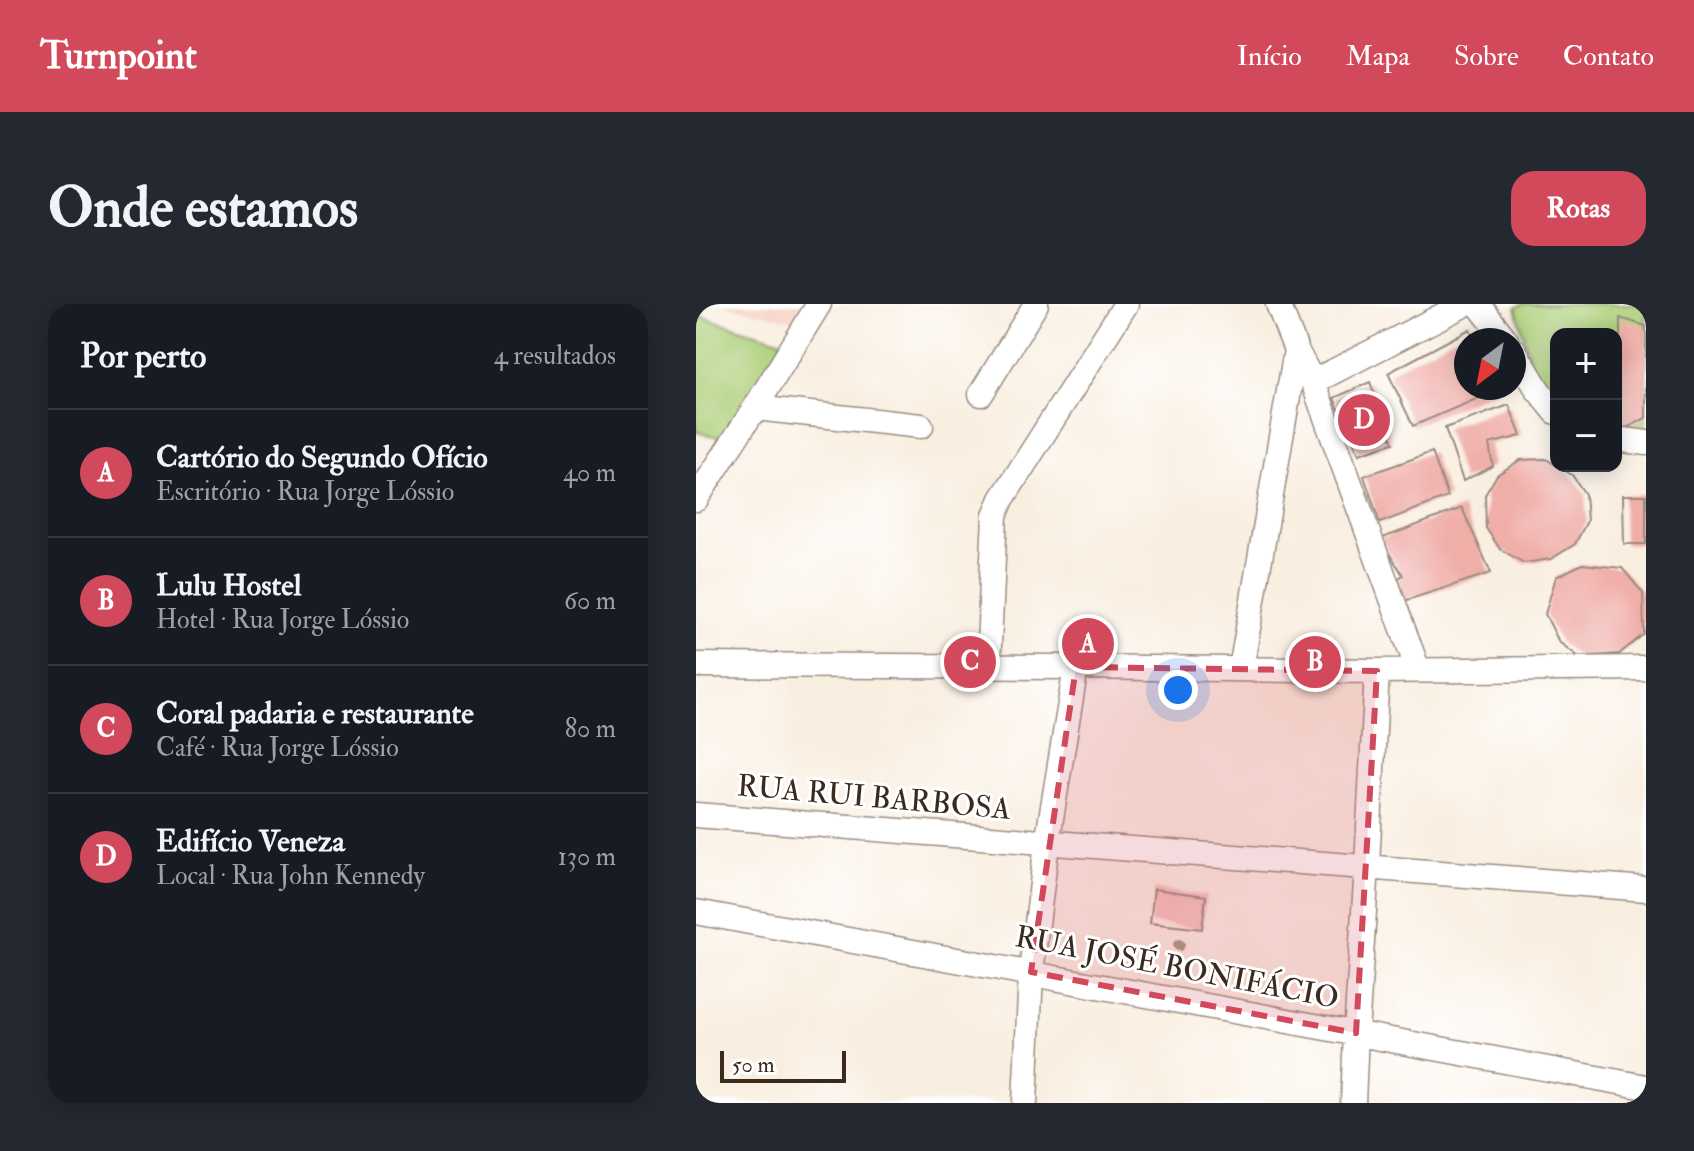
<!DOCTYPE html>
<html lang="pt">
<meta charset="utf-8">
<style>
:root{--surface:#171b24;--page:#242831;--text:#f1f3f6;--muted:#9ea1a6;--line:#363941;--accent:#d1495b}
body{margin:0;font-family:"IM FELL Double Pica",serif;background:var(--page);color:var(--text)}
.controls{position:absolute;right:24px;top:24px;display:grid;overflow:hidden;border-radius:16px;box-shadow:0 4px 20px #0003}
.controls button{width:72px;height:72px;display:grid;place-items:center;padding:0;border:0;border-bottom:2px solid var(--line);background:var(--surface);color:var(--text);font:40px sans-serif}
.compass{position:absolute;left:758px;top:24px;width:72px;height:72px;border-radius:50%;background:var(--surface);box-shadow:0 4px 20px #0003;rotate:212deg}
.scale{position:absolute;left:24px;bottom:20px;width:126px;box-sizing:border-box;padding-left:8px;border:4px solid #3b2a1e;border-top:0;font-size:22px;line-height:28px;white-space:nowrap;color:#3b2a1e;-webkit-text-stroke:6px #fff;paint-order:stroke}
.you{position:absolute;left:482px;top:386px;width:28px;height:28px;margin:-20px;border:6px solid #fff;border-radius:50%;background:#1a73e8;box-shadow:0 0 0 12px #1a73e833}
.badge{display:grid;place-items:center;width:52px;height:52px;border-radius:50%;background:var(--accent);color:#fff;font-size:26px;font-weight:700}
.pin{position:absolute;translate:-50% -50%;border:4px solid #fff;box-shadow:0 2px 8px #0006}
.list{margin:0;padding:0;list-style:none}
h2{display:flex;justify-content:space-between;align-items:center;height:104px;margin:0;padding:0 32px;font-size:34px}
h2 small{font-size:26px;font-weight:400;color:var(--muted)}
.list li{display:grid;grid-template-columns:52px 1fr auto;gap:24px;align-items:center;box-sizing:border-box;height:128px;padding:0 32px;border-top:2px solid var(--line)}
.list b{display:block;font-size:30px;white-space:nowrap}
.list p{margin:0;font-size:26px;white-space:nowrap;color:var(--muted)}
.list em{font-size:26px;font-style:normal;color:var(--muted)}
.map{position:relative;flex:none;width:950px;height:799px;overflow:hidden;border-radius:24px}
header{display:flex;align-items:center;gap:48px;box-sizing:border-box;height:112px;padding:0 40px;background:var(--accent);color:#fff}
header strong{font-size:38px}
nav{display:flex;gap:44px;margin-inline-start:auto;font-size:28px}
.intro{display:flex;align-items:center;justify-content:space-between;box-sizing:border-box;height:192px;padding:0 48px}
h1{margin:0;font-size:56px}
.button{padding:20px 36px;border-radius:24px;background:var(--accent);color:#fff;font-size:28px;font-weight:700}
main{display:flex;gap:48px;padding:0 48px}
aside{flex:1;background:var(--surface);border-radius:24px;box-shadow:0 4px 20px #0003}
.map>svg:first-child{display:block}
</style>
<header>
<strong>Turnpoint</strong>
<nav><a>Início</a><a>Mapa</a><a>Sobre</a><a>Contato</a></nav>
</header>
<div class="intro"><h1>Onde estamos</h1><a class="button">Rotas</a></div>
<main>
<aside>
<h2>Por perto<small>4 resultados</small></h2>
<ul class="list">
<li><span class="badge">A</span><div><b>Cartório do Segundo Ofício</b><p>Escritório · Rua Jorge Lóssio</p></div><em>40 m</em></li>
<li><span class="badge">B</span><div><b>Lulu Hostel</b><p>Hotel · Rua Jorge Lóssio</p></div><em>60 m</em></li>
<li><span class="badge">C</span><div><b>Coral padaria e restaurante</b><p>Café · Rua Jorge Lóssio</p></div><em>80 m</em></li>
<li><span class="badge">D</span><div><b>Edifício Veneza</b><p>Local · Rua John Kennedy</p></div><em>130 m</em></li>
</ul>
</aside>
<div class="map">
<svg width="950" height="799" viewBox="0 0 950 799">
<rect width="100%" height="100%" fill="#fff"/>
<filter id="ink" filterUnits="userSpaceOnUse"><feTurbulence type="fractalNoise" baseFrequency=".0125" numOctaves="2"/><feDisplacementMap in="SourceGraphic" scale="16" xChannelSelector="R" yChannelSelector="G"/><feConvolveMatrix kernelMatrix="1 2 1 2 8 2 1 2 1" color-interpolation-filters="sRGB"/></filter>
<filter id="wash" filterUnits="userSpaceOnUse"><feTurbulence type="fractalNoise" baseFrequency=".006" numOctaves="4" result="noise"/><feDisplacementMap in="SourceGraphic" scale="32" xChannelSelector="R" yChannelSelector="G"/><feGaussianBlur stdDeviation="1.8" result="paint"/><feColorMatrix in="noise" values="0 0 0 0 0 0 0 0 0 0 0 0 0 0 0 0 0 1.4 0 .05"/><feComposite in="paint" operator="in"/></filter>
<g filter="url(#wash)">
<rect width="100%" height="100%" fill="#f9efe1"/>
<path fill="#f6d1c5" d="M24 0H113L102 18Z"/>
<path fill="#accf78" stroke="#747c4b" stroke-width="2" d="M828 0H950V129L920 126V30H860V93L837 68 820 3Z
M0 11 87 37 27 134 0 128Z"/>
<g id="blocks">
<path fill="#f0aea9" d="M924 14 950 22V114L929 125 920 123V34L924 32Z
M774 25 779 36H770V84H806L717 122 692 69Z
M674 78 697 139 663 150 638 94Z
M813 101 825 132 793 140 797 162 767 177 749 124Z
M736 148 752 193 684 219 668 172Z
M850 155 876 171 889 190 891 217 879 240 855 255 828 259 804 245 790 224 789 191 801 171 824 156Z
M927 191H950V240H928Z
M766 204 795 269 708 297 700 276 707 271 684 235Z
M886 260 926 264 947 289 948 330 923 350 883 353 863 338 849 310 860 273Z
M458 585 510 592 506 625 454 619Z"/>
</g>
</g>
<g filter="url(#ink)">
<use href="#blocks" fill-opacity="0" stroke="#9a8c80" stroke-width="2"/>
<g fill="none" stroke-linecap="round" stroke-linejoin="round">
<g stroke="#9a8c80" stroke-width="27">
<path id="minor" d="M582 0 600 46 617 78 722 366
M782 0 810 36
M818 46 842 86 860 108
M617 78 769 0
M285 90 340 0
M59 104 225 122
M920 135 950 139
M0 195 59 104 123 0
M0 361 380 363 681 367 950 364
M292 363 299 211 306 195 430 0
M545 365 600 46
M0 511C317 537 633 559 950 585
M0 608 950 783
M329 799 335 668 351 539 380 363
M657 799 660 729 671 562 681 367"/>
</g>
<use href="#minor" stroke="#fff" stroke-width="24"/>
</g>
<circle fill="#a39e85" cx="483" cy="641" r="6"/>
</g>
<path fill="#d1495b" fill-opacity="0.2" stroke="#d1495b" stroke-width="6" stroke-dasharray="16 10" stroke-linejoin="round" d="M380 363 681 367 660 729 335 668Z"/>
<g text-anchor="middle" stroke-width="6" stroke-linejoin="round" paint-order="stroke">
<g font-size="30" fill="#3b2a1e" stroke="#fff">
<text transform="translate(178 493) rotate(5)" y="10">RUA RUI BARBOSA</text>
<text transform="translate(481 663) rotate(11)" y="10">RUA JOSÉ BONIFÁCIO</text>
</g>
</g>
</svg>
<div class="controls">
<button>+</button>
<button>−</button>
</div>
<svg class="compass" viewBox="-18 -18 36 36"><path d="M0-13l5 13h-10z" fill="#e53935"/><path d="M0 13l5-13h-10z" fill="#9ea1a6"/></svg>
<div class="scale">50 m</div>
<div class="you"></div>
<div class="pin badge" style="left:392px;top:340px">A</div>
<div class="pin badge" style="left:619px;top:358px">B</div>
<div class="pin badge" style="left:274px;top:358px">C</div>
<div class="pin badge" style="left:668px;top:116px">D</div>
</div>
</main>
